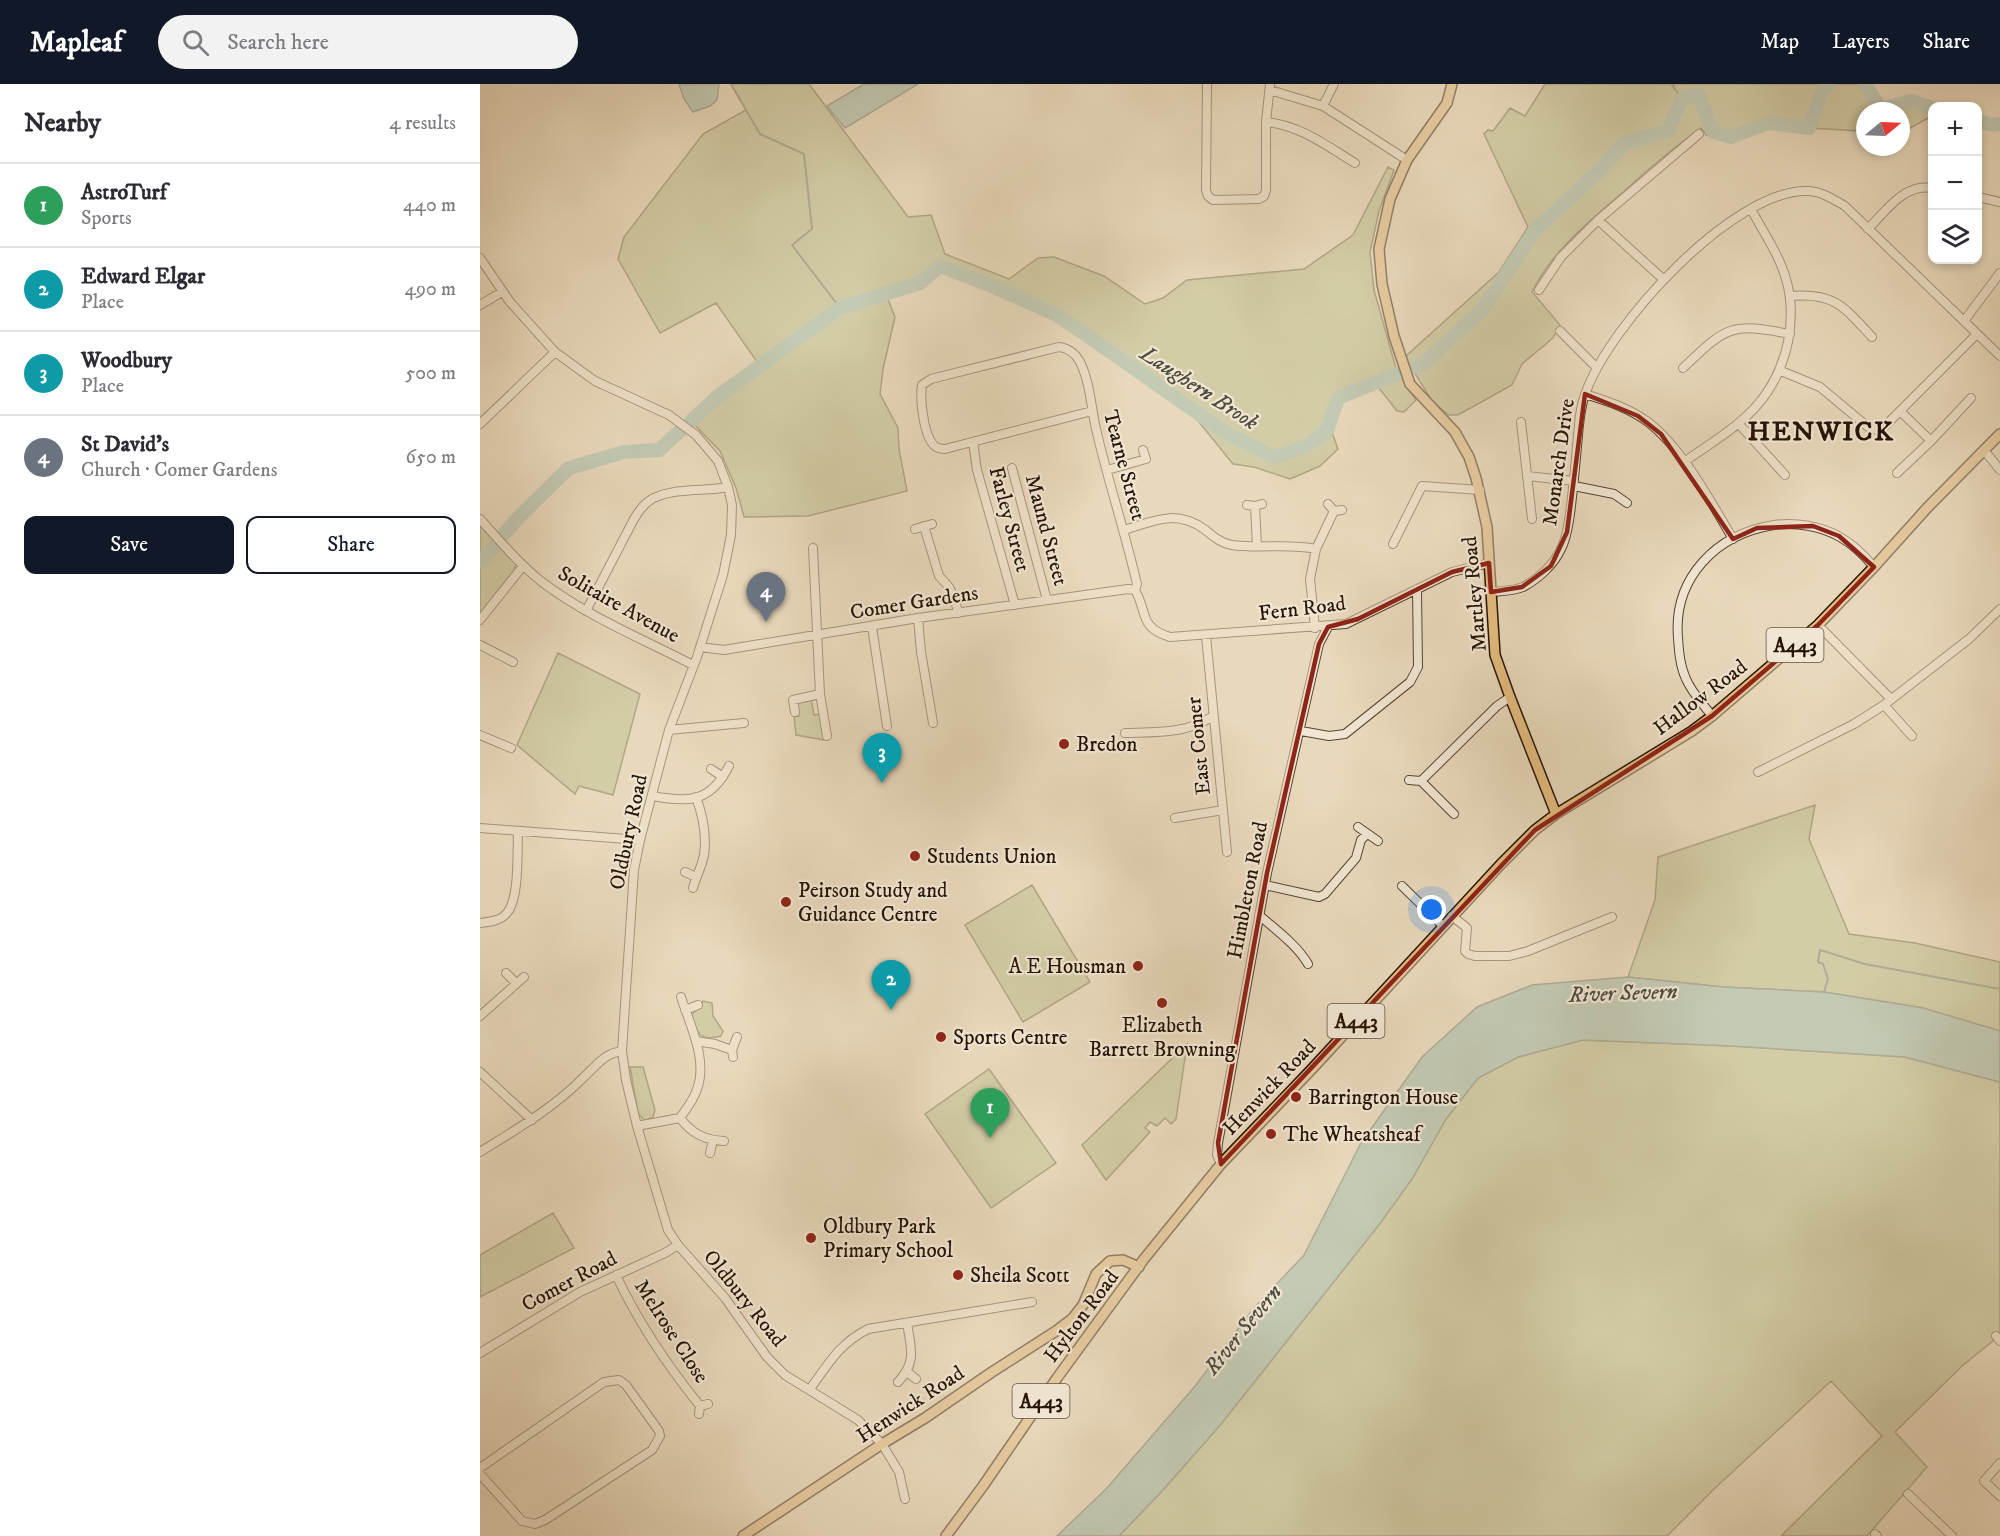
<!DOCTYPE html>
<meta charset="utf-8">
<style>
:root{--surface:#fff;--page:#f2f2f3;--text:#2b2b33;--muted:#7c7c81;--line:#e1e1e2;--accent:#111827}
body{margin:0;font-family:"IM FELL DW Pica",serif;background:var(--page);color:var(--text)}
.controls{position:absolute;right:18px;top:18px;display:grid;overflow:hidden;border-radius:12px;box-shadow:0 3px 9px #0003}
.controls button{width:54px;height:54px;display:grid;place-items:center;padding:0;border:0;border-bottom:2px solid var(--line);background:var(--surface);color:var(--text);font:30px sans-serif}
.compass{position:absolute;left:1376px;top:18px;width:54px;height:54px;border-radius:50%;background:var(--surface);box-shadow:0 3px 9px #0003;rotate:71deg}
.you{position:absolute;left:952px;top:826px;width:21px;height:21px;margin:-15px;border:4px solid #fff;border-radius:50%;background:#1a73e8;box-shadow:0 0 0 9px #1a73e833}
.badge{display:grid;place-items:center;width:39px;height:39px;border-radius:50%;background:var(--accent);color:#fff;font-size:20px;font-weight:700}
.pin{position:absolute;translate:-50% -50px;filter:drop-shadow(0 2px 3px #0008)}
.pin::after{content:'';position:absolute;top:32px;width:21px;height:18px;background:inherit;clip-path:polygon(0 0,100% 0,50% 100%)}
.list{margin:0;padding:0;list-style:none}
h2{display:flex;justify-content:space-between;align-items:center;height:78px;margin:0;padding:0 24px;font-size:26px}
h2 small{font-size:20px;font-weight:400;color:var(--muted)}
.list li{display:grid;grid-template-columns:39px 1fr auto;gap:18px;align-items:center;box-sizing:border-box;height:84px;padding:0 24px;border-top:2px solid var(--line)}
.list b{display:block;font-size:22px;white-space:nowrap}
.list p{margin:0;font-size:20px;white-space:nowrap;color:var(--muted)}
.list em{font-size:20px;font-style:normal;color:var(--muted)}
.actions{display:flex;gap:12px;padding:18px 24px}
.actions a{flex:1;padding:14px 0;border:2px solid var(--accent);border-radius:12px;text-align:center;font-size:21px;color:var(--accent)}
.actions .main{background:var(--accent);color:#fff}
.icon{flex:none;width:33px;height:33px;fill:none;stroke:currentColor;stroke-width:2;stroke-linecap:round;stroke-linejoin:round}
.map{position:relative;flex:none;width:1520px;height:1452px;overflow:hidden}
header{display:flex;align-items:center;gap:36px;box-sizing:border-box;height:84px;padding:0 30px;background:var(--accent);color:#fff}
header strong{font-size:28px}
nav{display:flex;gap:33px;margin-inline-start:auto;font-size:21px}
.search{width:420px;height:54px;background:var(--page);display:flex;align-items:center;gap:15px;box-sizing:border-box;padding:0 21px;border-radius:33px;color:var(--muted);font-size:22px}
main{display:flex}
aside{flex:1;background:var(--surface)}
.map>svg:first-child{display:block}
</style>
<header>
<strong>Mapleaf</strong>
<div class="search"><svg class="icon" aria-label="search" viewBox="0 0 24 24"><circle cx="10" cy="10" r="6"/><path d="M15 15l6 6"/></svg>Search here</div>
<nav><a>Map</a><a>Layers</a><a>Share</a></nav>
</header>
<main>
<aside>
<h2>Nearby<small>4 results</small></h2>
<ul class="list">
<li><span class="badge" style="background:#2e9e5b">1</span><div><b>AstroTurf</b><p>Sports</p></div><em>440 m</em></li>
<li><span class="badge" style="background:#0f9aa8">2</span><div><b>Edward Elgar</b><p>Place</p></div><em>490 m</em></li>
<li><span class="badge" style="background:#0f9aa8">3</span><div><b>Woodbury</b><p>Place</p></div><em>500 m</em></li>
<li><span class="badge" style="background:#6b7280">4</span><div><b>St David's</b><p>Church · Comer Gardens</p></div><em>650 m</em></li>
</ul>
<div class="actions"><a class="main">Save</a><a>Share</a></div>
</aside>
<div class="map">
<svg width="1520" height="1452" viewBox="0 0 1520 1452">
<rect width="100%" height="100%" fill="#e9d9bc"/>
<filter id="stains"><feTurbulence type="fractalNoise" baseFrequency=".00333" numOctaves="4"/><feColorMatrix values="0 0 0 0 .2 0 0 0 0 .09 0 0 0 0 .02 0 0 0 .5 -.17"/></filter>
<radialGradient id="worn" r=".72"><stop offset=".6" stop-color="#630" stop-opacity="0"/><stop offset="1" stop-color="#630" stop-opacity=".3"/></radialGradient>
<path fill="#b9bf8f" stroke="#6f694a" stroke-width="1.5" d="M251 0H329L428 133 451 131 465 170 529 195 558 174 574 173 624 192 665 220 683 214 707 196 824 185 873 151 908 83 914 86 899 127 890 168 894 206 917 288 936 316 924 328 917 327 895 299 859 314 849 340 858 365 840 382 810 395 774 383 753 380 706 322 605 250 575 230 514 203 460 182 440 199 406 210 415 233 403 285 400 310 418 344 419 365 427 407 328 432 264 433 256 404 240 367 211 337 237 313 280 282 236 219 180 249 138 175 144 153 223 50 266 26Z
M1065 0H1191L1195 5 1193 0H1385L1401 25 1432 17 1452 24V32L1421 49V27H1385V54L1379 47 1329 44 1289 39 1251 53 1226 51 1221 44C1193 64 1167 86 1142 109 1108 139 1072 167 1052 208L1080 241 1073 254 1042 280 1032 301 978 331H969L952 317 925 273 1019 188 1048 143 1004 50 1008 46 1013 47 1030 24 1045 32Z
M0 439 36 480 34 487 0 530Z
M78 569 160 610 133 711 99 702 95 710 37 661Z
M331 615 334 631 341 630 344 656 316 651 314 633 319 632 317 620 318 617Z
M1335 721 1329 755 1369 850 1435 859 1520 878V947L1443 924 1344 908 1243 903 1148 893 1175 816 1178 773Z
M552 801 610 898 543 938 485 841Z
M223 917 232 919 233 932 243 947 241 952C220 958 217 949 211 931L220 923Z
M1103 956 1252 962 1425 973 1520 998V1258L1514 1256 1481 1283 1415 1348 1447 1383 1387 1452H1301L1402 1352 1351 1297 1234 1405 1187 1452H639L683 1406 741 1340 898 1142 932 1095 966 1035 998 994 1038 973Z
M707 960 696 1035 691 1040 685 1034 677 1042 670 1038 665 1044 670 1048 626 1096 602 1061Z
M150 983H163L175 1026 173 1033 165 1037 158 1029Z
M509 985 576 1079 511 1124 445 1030Z
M73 1129 94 1164 0 1213V1171Z"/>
<path fill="#98baad" stroke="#6a7769" stroke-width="1.5" d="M199 0H239L237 16 230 22 213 28 204 15Z
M384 0H438L365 44 347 22Z
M1148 893 1243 903 1344 908 1443 924 1520 947V998L1425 973 1252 962 1103 956 1038 973 998 994 966 1035 932 1095 898 1142 741 1340 683 1406 639 1452H577L627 1404 716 1301 773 1225 824 1171 881 1059 942 973 997 923 1052 901Z"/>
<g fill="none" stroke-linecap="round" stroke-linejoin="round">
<path stroke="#6a7769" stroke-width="2" d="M251 0 280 50 324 70 332 145 312 161 360 224
M1191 0 1202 15
M1344 908 1348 895 1343 880 1338 878 1340 866 1385 880 1520 905"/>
<path stroke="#98baad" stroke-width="14" d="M1385 0 1401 25 1432 17 1452 24
M1498 37 1512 41 1520 40
M211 337 237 313 360 224 440 199 460 182 514 203 575 230 605 250 746 349 795 373 826 362 847 347 858 314 944 279 1003 225 1055 146 1119 87 1145 59 1188 47 1202 15 1218 10 1233 48 1251 53 1289 39 1329 44 1342 7 1348 0
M23 451 39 433 89 384 144 368 179 366 201 346
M0 478 16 461"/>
<g stroke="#564432" stroke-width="10">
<path id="minor" d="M727 0 726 106 728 112 733 116 779 115 784 112 786 106V38L790 0
M790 6 843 22 927 76
M843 22 854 0
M786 38C820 41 847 62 875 79
M1498 113 1520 118
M1118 136 1183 195
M1388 145C1405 128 1424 99 1452 104
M0 174 30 218 75 268 115 297 189 331 216 351 238 377 248 403 252 421 251 451 243 491 217 573 189 646 160 756 154 786 142 967 146 996 157 1042 188 1146 198 1161 245 1214 287 1273 305 1291 378 1336 402 1360 419 1388 425 1415
M1059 206 1081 173 1118 136 1219 50
M1310 212C1354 208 1363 222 1392 253
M0 221 22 208
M1484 237 1520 189
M1080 247 1116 283
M1203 284C1246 243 1250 238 1310 250
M1301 287 1340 303 1388 343 1397 346 1405 342 1497 250
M1105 310C1127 317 1149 324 1168 338 1203 365 1231 418 1253 455
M612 327 465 365C463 365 457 364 456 363 443 354 440 314 442 301L451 295 579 263C588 264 596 270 600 278 610 298 611 323 616 345 628 397 645 448 657 500L655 506
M1041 338 1052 435
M0 340 75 268
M1259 340 1305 391
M1451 357 1491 314
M493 358 497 386 535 521
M1504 366 1520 386
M1204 378C1254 343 1294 323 1308 258 1312 237 1312 215 1306 195 1299 170 1283 148 1271 125
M532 384 567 516
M627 386 666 375 663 366
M1417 389 1451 357 1420 327
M1047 392 1094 397
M1094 402 1134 410 1147 419
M848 420 854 427 862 426
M767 421 775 422 782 420
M775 422 777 462
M0 435C20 457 39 480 62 498 108 533 163 555 213 581
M444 442 459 492 469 503 475 516 478 529
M435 445 452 440
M644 446C674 437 695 425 724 445 733 452 740 459 752 461 780 465 808 459 836 465
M913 460 942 402 1000 406
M333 464 340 610 347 652
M655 506C668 528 658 543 690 553L866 540 972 488 1009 479
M1011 508C1021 507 1034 507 1043 503 1058 495 1074 481 1081 465 1087 454 1088 442 1090 430 1093 407 1095 385 1097 362 1099 344 1099 325 1106 308 1130 241 1252 106 1327 107 1341 107 1353 115 1365 122L1520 272
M106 527 154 435C158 428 162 422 169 417 188 403 225 408 248 403
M438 534 441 568 453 639
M0 536 43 482
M1338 541 1411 615
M392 543 407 642
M835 544 830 495 836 465 854 427
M726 552 747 768
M0 561 33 578
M220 563 244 566 438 534 648 505 655 506
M1404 621 1432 652
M315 628 313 616 340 610
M1232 632C1223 620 1212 609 1206 595 1200 582 1199 568 1198 554 1193 494 1236 450 1294 441 1316 438 1341 442 1360 453 1374 461 1384 471 1394 483
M189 646 264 639
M821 647 849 652 865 650 930 598 938 583 937 505
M645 649C676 648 707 650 733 632
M0 651 31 664
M231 685 243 693
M1278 688 1374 640 1404 621 1489 555 1520 525
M929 696 941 697 974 730
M941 697 1017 622 1030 613
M173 712C209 719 231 718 249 682
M695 734 743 726
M878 743 898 757
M0 744 160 756
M205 788 216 793
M785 801 839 813 845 810 876 774 881 756 887 750
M922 802 963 842
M213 804C216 793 222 782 224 771 227 751 223 732 216 713
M779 831C796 846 817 861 828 880
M972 832 987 844 985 867 988 870 995 872H1029L1048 867 1132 833
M0 839C9 838 20 837 26 830 40 816 37 767 38 747
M26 889 36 899
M205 926 218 921
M0 932 44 893
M216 957 235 960 252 966
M253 973 252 966 257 953
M0 988 52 1036
M200 1034C212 1050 225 1056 244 1057
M157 1042 200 1034C206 1025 214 1016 217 1005 228 976 210 941 201 913
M0 1068C37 1045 75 1023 105 992 117 981 125 969 142 967
M230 1069 233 1056
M741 1080 737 1071 738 1059 787 789 839 560 848 543
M136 1191C158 1238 187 1281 220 1322
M1516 1252 1520 1257
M0 1269 100 1208 185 1169 198 1161
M427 1288 436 1295
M418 1298C437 1278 431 1264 427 1239
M330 1305C349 1279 359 1260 388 1245L552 1218
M219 1330 220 1322 228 1320
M1520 1379 1504 1397 1520 1412
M0 1384 124 1298 139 1296 146 1301 179 1347 180 1352 172 1366 65 1436 55 1440 42 1437 0 1390
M1428 1410 1472 1452
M1395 1450 1397 1452"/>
</g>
<g stroke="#251304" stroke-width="12">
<path id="major" d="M972 0 967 19 927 76 910 115 899 165 902 200 914 252 930 300 975 348 989 373 996 394 1007 443 1015 571 1030 613 1076 730
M263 1452 402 1360 445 1334 512 1288 576 1247 593 1234 603 1221 616 1190 630 1177 643 1176 659 1183
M466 1452 503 1402 577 1294 664 1175 741 1080 831 986 1021 780 1055 746 1076 730 1212 647 1232 632 1338 541 1394 483 1447 424 1520 350"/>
</g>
<use href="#minor" stroke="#f1e6d3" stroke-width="8"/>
<use href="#major" stroke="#e4bc7e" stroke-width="9"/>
</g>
<path d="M0 0H1520V1452H0ZM1105 310 1158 332 1181 350 1253 455 1277 444 1333 442 1359 452 1394 483 1338 541 1232 632 1055 746 741 1080 738 1059 787 789 839 560 848 543 878 535 972 488 1009 479 1011 508 1042 503 1071 482 1087 448Z" fill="#e9d9bc" fill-opacity=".55" fill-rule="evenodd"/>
<path fill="none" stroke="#8f2418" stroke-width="4.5" stroke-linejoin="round" d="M1105 310 1158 332 1181 350 1253 455 1277 444 1333 442 1359 452 1394 483 1338 541 1232 632 1055 746 741 1080 738 1059 787 789 839 560 848 543 878 535 972 488 1009 479 1011 508 1042 503 1071 482 1087 448Z"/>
<g fill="#8f2418" stroke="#f1e6d3" stroke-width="2">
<circle cx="584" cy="660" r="6"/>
<circle cx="435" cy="772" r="6"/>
<circle cx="306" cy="818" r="6"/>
<circle cx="658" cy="882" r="6"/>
<circle cx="682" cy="919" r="6"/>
<circle cx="461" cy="953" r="6"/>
<circle cx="816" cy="1013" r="6"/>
<circle cx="791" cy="1050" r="6"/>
<circle cx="331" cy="1154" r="6"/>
<circle cx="478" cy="1191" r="6"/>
</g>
<g text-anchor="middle" stroke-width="4.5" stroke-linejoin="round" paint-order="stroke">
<g fill="#f1e6d3" stroke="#625242" stroke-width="1.5">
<rect x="1286.5" y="544" width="57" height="34" rx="4.5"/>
<rect x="847.5" y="920" width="57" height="34" rx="4.5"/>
<rect x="532.5" y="1300" width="57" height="34" rx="4.5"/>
</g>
<g font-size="20" font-weight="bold" fill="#251304">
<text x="1315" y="568">A443</text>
<text x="876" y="944">A443</text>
<text x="561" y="1324">A443</text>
</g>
<g font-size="21" fill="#251304" stroke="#f1e6d3">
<text transform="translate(1078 378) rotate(-82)" y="7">Monarch Drive</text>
<text transform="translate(645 381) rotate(75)" y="7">Tearne Street</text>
<text transform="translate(530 435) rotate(75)" y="7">Farley Street</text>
<text transform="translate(567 446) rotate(75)" y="7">Maund Street</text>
<text transform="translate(994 510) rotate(-95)" y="7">Martley Road</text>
<text transform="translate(434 518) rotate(-9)" y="7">Comer Gardens</text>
<text transform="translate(139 520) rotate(29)" y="7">Solitaire Avenue</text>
<text transform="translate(822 524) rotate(-7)" y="7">Fern Road</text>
<text transform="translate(1220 613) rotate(-37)" y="7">Hallow Road</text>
<text transform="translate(718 662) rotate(-96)" y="7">East Comer</text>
<text transform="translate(148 748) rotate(-78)" y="7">Oldbury Road</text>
<text transform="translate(767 806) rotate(-79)" y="7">Himbleton Road</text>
<text transform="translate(789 1003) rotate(-46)" y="7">Henwick Road</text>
<text transform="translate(89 1197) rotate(-28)" y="7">Comer Road</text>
<text transform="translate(265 1214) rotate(51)" y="7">Oldbury Road</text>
<text transform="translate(601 1232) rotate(-53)" y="7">Hylton Road</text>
<text transform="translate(192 1247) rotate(57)" y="7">Melrose Close</text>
<text transform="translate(430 1320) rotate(-33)" y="7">Henwick Road</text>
</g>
<g font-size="21" fill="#251304" stroke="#f1e6d3" text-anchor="start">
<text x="596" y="667">Bredon</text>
<text x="447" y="779">Students Union</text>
<text x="318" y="813">Peirson Study and<tspan x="318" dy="24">Guidance Centre</tspan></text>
<text x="646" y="889" text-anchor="end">A E Housman</text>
<text x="682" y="948" text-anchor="middle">Elizabeth<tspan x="682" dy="24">Barrett Browning</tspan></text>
<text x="473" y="960">Sports Centre</text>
<text x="828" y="1020">Barrington House</text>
<text x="803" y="1057">The Wheatsheaf</text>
<text x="343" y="1149">Oldbury Park<tspan x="343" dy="24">Primary School</tspan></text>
<text x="490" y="1198">Sheila Scott</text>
</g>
<g font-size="22" font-style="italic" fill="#4d4d3f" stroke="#f1e6d3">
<text transform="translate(720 303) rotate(33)" y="8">Laughern Brook</text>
<text transform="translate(1143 908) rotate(-2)" y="8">River Severn</text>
<text transform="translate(762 1245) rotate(-51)" y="8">River Severn</text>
</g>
<g font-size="27" font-weight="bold" letter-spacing="1.5" fill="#251304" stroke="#f1e6d3">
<text x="1341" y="356">HENWICK</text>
</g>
</g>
<rect width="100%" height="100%" filter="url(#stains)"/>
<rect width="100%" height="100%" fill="url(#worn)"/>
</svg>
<div class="controls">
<button>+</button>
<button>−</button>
<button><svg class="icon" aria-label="layers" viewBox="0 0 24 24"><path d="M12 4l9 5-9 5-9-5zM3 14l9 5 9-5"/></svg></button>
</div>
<svg class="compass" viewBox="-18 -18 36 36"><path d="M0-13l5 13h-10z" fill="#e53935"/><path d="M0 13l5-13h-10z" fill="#7c7c81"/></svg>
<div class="you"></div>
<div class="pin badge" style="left:510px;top:1054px;background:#2e9e5b">1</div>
<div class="pin badge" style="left:411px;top:926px;background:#0f9aa8">2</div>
<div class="pin badge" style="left:402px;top:699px;background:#0f9aa8">3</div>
<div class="pin badge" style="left:286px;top:538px;background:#6b7280">4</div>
</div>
</main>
